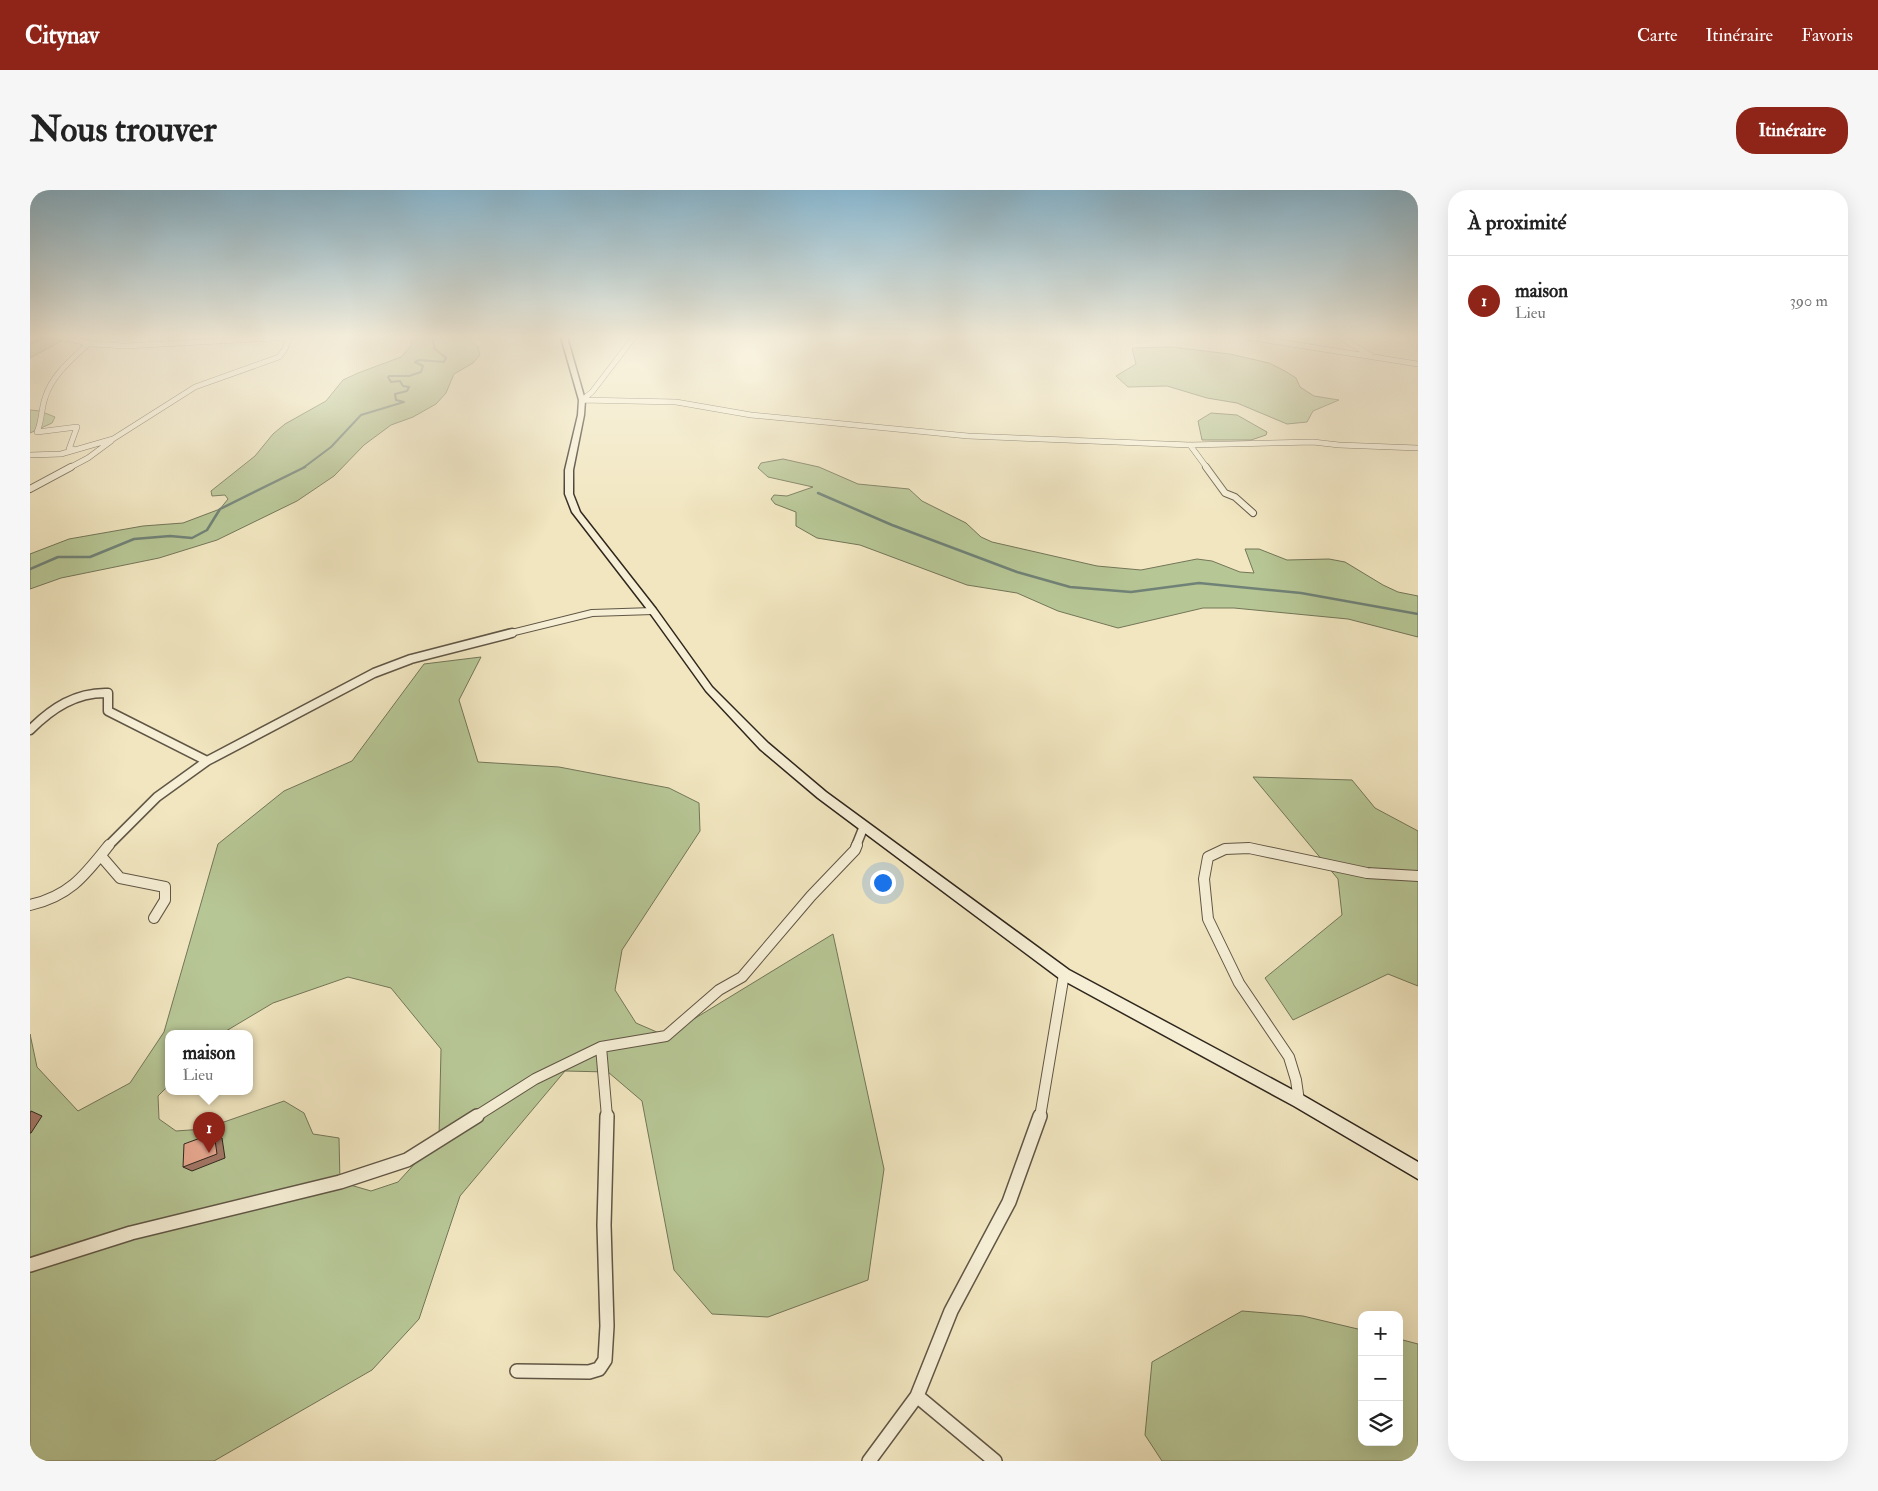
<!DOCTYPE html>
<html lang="fr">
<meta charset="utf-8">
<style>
:root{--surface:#fff;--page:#f6f6f6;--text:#222;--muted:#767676;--line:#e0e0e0;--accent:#8f2418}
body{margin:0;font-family:"IM FELL Double Pica",serif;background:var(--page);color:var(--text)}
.controls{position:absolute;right:15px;bottom:15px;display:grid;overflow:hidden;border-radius:10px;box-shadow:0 5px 20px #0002}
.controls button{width:45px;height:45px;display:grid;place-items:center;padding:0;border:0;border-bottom:1px solid var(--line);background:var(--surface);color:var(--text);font:25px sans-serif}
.you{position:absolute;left:852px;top:692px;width:18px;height:18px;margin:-12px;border:4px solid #fff;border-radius:50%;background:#1a73e8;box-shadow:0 0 0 8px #1a73e833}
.badge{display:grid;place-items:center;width:32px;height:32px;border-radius:50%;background:var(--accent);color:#fff;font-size:16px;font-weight:700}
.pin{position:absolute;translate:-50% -41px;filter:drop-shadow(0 1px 2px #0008)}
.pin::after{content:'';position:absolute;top:26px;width:18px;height:15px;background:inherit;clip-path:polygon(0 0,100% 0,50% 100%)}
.popup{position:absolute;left:135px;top:840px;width:88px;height:65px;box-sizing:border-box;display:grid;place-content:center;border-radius:10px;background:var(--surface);filter:drop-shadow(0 1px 4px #0005);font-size:16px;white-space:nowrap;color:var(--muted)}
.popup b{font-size:19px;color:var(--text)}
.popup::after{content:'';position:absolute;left:50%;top:100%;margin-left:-10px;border:10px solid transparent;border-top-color:var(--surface)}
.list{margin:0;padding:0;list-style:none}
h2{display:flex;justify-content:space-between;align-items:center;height:65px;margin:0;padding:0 20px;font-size:21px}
h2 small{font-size:16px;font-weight:400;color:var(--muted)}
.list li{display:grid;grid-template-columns:32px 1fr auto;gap:15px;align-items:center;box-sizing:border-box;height:90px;padding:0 20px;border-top:1px solid var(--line)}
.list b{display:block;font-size:19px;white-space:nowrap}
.list p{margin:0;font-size:16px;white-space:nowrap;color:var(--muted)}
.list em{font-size:16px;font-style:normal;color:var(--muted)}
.icon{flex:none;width:28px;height:28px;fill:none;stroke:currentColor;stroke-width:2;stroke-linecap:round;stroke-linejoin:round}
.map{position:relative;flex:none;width:1388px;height:1271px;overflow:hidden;border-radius:20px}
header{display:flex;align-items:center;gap:30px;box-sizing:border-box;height:70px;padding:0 25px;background:var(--accent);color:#fff}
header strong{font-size:24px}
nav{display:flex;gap:28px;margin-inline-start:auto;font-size:18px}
.intro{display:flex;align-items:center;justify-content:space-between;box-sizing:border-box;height:120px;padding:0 30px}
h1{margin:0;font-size:35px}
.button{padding:12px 22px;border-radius:20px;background:var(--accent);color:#fff;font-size:18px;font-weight:700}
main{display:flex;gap:30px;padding:0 30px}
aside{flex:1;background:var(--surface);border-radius:20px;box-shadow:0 5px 20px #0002}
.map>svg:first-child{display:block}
</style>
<header>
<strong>Citynav</strong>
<nav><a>Carte</a><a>Itinéraire</a><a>Favoris</a></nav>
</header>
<div class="intro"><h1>Nous trouver</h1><a class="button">Itinéraire</a></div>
<main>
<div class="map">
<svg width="1388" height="1271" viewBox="0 0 1388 1271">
<rect width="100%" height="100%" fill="#f1e6c0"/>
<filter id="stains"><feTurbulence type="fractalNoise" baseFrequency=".004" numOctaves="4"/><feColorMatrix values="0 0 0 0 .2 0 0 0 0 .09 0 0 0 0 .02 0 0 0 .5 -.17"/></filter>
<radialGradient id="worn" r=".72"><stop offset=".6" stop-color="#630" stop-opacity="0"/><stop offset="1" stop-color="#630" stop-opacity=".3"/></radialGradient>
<path fill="#b7c695" stroke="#737658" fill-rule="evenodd" d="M0 147H39L0 168Z
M381 147H437L448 157 450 165 443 173 424 184 416 203 406 214 383 227 361 235 334 255 304 286 267 311 187 350 129 368 31 388 0 399V364L39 349 113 336 153 333 190 319 198 309 195 305 182 306 181 301 225 266 243 244 255 234 296 211 313 190 328 183 371 167 381 156Z
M1141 157 1200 164 1239 173 1255 181 1266 188 1270 197 1284 206 1309 210 1283 221 1277 232 1257 234 1207 213 1177 208 1137 196 1098 197 1086 186 1106 174 1102 158Z
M0 220 10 221 25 227 22 233 0 243Z
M1181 223 1207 225 1237 242 1236 245 1221 250H1172L1168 231Z
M753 269 789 277 828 294 879 299 892 311 936 333 951 347 962 352 1067 376 1111 380 1167 369 1182 371 1210 382 1224 383 1215 359H1229L1257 370 1299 369 1315 372 1353 395 1368 402 1388 406V447L1318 429 1204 418H1173L1088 438 1028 421 987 403 937 395 830 355 787 348 766 336V322L745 314 741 309 744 305 757 306 783 297 738 287 728 278 731 273Z
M451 467 429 510 448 572 529 577 639 598 669 613 670 641 592 760 585 800 606 833 636 846 803 744 854 979 838 1090 738 1127 682 1124 644 1080 612 911 578 882 535 881 430 1006 389 1129 342 1180 184 1271H0V844L7 877 48 921 100 893 134 842 188 654 254 601 322 571 394 474ZM318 787 361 798 411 859 409 947 368 992 341 1001 310 992 309 948 283 944 274 923 254 911 174 939 146 941 129 929 128 906 139 895V844H191L243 813Z
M1223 587 1322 590 1345 618 1388 641V796L1358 784 1263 830 1235 788 1312 725 1308 689Z
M1212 1121 1273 1126 1332 1140V1252H1369V1149L1388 1154V1271H1132L1115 1245 1122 1172Z"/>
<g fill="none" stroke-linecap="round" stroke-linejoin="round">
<path stroke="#708277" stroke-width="2" d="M0 154 16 147
M359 186H379L391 182 393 176 385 172 389 170 414 172 416 168 405 159 402 147
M273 278 301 257 331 225 374 212 366 210 365 204 377 201 379 197 373 196 370 191 361 192 358 187"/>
<path stroke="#708277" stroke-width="2.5" d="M788 303 862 335 987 382 1040 397 1101 402 1169 393 1271 403 1388 424
M0 379 28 367H60L104 349 140 346 162 348 177 340 190 319 275 277"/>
<g stroke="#605645" stroke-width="6">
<path id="street-far4" d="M29 147 63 154 95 156 261 147
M1217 147 1388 174
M1310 147 1340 165
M0 149 4 147
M552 210 646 212 721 225 938 246 1160 255 1283 252 1309 255 1388 258
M552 210 562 202 604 147
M1160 255 1177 278
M43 259H39L47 237 7 242C12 231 11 220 15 208 22 185 41 170 58 154
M0 265 31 264 83 249 165 197 249 167 255 159 259 148
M39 278 58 268 81 251"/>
</g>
<g stroke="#605645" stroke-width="8">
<path id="street-far3" d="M1176 277 1195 303 1205 307 1223 323
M0 299 41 277
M477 444 562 423 623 421"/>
</g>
<g stroke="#605645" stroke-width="11">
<path id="street-far2" d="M0 540C22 518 46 502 78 503V521L177 571
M78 656 127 607 177 571 344 483 381 469 482 443
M826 656 834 636"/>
</g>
<g stroke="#605645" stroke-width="12">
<path id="street-far1" d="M71 666 90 688 135 697V710L124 728
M0 715C40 706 55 685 79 655
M571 857 577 927
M1269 911 1266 890 1259 867 1209 793 1178 729 1174 689 1178 667 1195 659 1219 658 1337 683 1388 686
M445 927 505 889 571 857 636 846 689 800 712 787 781 706 825 660 827 655
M1010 927 1034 784"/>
</g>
<g stroke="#605645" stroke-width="16">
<path id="street" d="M0 1075 101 1043 310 992 377 970 447 926
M487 1181 559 1182 569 1179 575 1170 577 1136 574 1035 577 926
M887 1206 965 1271
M839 1271 887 1206 921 1121 979 1012 1010 926"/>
</g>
<g stroke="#2f261c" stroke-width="3">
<path id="secondary" d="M531 147H537L555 210 554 225 543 280V304L550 322 626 419 682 497 738 553 796 602 1039 780 1274 906 1388 972V989L1264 916 1029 788 788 608 730 559 676 501 620 423 542 322 535 304V280L548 225 549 210Z"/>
</g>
<use href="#street-far4" stroke="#f6efd6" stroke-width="5"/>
<use href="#street-far3" stroke="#f6efd6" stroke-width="6"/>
<use href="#street-far2" stroke="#f6efd6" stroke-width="8"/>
<use href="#street-far1" stroke="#f6efd6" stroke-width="10"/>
<use href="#street" stroke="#f6efd6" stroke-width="13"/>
<use href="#secondary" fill="#f6efd6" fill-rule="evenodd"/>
</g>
<path fill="#a27665" stroke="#2f261c" d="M1 921 12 926 1 943H0V923Z
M184 943 192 948 195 968 162 981 153 977Z"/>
<path fill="#e7a890" stroke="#2f261c" d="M184 943 187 964 153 977 154 954Z"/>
<linearGradient id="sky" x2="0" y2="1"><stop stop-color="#89b9d3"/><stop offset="0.45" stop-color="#f9f4e3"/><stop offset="1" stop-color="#f9f4e3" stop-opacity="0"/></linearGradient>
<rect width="1388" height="325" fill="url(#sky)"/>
<rect width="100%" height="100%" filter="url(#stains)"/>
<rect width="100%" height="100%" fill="url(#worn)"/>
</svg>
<div class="controls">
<button>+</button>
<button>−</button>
<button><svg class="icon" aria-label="layers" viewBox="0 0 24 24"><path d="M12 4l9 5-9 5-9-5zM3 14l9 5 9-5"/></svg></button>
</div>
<div class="you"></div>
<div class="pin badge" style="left:179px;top:963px">1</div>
<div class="popup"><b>maison</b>Lieu</div>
</div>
<aside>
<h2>À proximité<small></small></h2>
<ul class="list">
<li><span class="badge">1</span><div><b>maison</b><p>Lieu</p></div><em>390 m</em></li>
</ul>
</aside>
</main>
